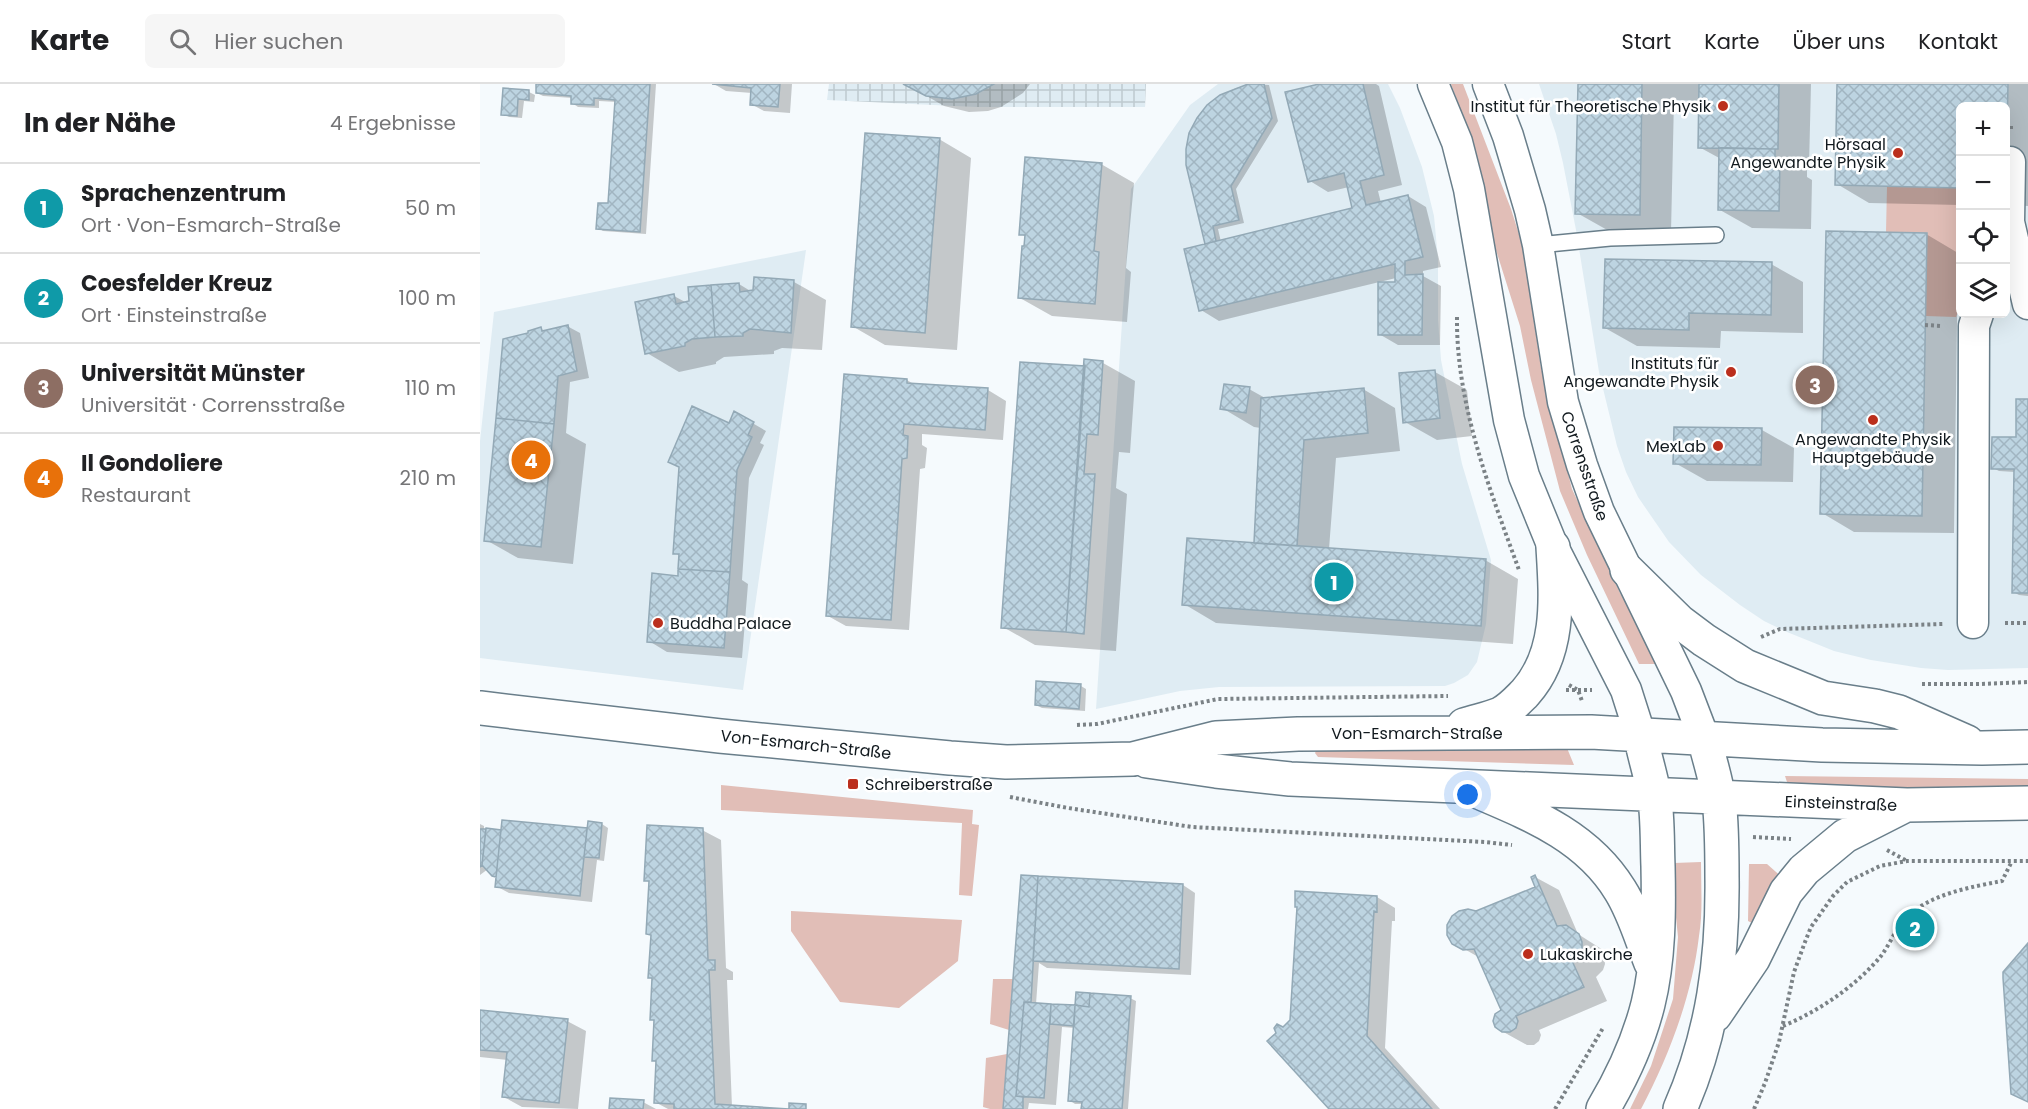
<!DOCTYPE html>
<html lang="de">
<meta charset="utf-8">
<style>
:root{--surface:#fff;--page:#f6f6f6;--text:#202124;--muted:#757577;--line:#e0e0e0;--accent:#bb2f1d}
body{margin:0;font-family:Poppins,sans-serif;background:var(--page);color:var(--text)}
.controls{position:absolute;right:18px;top:18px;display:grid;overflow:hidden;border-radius:9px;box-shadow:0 6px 24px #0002}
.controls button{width:54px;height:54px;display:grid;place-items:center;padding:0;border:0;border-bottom:2px solid var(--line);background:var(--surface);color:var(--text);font:30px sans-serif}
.you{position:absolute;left:988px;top:711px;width:21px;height:21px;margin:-15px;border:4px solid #fff;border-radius:50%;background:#1a73e8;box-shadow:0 0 0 9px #1a73e833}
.badge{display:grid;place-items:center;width:39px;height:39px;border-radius:50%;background:var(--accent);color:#fff;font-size:20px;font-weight:700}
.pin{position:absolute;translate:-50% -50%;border:3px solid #fff;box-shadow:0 2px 6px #0006}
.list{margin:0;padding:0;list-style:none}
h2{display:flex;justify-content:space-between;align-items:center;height:78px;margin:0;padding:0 24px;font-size:26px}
h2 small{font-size:20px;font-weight:400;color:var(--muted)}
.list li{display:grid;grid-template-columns:39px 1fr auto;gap:18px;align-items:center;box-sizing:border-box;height:90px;padding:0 24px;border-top:2px solid var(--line)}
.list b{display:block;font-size:22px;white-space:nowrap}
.list p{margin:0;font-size:20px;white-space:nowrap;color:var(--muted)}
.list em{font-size:20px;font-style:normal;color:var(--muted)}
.icon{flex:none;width:33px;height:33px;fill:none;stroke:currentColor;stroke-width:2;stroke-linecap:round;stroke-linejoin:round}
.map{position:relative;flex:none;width:1548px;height:1025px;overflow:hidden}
header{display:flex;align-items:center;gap:36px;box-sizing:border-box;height:84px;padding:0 30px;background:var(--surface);border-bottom:2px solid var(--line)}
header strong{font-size:28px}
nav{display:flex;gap:33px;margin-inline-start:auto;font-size:21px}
.search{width:420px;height:54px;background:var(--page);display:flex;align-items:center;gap:15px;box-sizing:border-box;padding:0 21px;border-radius:9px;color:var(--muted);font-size:22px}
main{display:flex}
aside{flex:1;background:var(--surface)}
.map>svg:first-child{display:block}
</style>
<header>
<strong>Karte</strong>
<div class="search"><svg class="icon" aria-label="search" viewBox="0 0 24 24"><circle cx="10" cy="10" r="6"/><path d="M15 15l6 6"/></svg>Hier suchen</div>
<nav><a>Start</a><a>Karte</a><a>Über uns</a><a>Kontakt</a></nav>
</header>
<main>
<aside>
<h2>In der Nähe<small>4 Ergebnisse</small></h2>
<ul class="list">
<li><span class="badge" style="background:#0f9aa8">1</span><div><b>Sprachenzentrum</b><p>Ort · Von-Esmarch-Straße</p></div><em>50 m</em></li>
<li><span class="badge" style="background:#0f9aa8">2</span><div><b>Coesfelder Kreuz</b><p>Ort · Einsteinstraße</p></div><em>100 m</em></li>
<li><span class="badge" style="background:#8d6e63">3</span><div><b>Universität Münster</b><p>Universität · Corrensstraße</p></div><em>110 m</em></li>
<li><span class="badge" style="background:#e8710a">4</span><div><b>Il Gondoliere</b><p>Restaurant</p></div><em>210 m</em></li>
</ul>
</aside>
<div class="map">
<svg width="1548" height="1025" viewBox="0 0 1548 1025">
<defs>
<pattern id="industrial-grid" width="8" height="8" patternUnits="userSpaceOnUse" patternTransform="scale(1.5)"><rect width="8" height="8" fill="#dfecf3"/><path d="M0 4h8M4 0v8" fill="none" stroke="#becad0"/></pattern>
<pattern id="building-cross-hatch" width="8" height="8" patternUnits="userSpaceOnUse" patternTransform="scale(1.5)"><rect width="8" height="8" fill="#bdd4e1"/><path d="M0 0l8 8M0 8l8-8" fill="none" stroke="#a1b5c1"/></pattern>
</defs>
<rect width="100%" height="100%" fill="#f5fafd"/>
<path fill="#dfecf3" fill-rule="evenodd" d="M738 0H908L920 24 942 83 954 132 958 175V236L961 276 982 380 1011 476 1006 540 997 578 988 591 974 599 965 602 739 603 700 607 616 625 651 105 710 21Z
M1059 0H1548V584L1468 586 1441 584 1391 576 1354 567 1307 548 1284 537 1260 521 1221 491 1189 458 1158 413 1146 388 1137 362 1119 288 1096 146 1083 79 1076 50ZM1480 22H1526V230H1480Z
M326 166 263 606 0 574V357L14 228Z"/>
<path fill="url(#industrial-grid)" d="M349 0H666L665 23H496L347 16Z"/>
<path fill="#e1beb7" d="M971 0H983L1031 125 1043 163 1061 284 1092 405 1140 509 1179 580H1159L1107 471 1080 407 1051 296 1040 242 1015 163 998 82 987 43Z
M1407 102 1480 104V223L1476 233 1445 232 1406 148Z
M1087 664 1094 681 838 673 835 669 837 665Z
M1305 692 1548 695V706L1510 707 1308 701Z
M241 701 493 726 492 740 499 741 492 812 479 811 482 739 241 726Z
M1221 778C1221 803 1223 828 1219 852 1212 912 1189 972 1161 1025H1150L1171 982 1193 915 1198 853 1194 814V779Z
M1269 780H1287L1303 794 1274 840 1268 837Z
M311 827 482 836 478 877 419 924 360 918 311 847Z
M513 895H533L529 946 510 940Z
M527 970 523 1025H510L503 1023 506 974Z"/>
<path fill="#0003" d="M58 0H176L166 150 123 147 118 144 130 121 137 18 119 17V24L98 23 92 19 93 14 63 12 57 9Z
M234 0H312L310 29 284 27 271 20 272 9 246 7Z
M426 0H550L543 9 521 23 508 27 489 28 464 22Z
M774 0 789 1 798 37 756 105 764 139 738 145 741 158 874 125 869 103 848 108 830 97 845 0H896L899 2 922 101 898 107 901 119 928 112 946 123 961 183 943 187V192L961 202 960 261H918L899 250 916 200V194L739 237 721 226 740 12 756 4Z
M1099 0H1331L1329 83H1327V93L1332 96 1331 145 1272 144 1240 126 1241 75 1219 63 1220 17 1194 16 1191 148 1129 147 1097 129Z
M1359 0H1548V122L1526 121V22H1480V121L1389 119 1357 100Z
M24 6 49 8 55 11 54 18 44 17 42 34 29 33 23 30Z
M459 55 491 74 477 266 405 261 372 242Z
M621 80 654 99 646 184 651 188 647 238 572 232 540 214 546 153 541 150Z
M1446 150 1478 169 1474 449 1374 448 1342 429Z
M1291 180 1323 198V249L1241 247 1240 264 1157 262 1125 244Z
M314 198 346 216 342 266 302 264 294 267V270L244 273 236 278V280L199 288 167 269 194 212 207 219 259 200 272 208Z
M87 242 100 249 109 294 90 298 86 349 106 360 93 480 38 474 6 456 50 250 61 245 65 247Z
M623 279 655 297 650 369 639 368 636 404 647 410 636 567 555 561 523 543 605 284Z
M955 288 987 306 992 352 957 356 925 338Z
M365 292 427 296 435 301 508 306 526 317 523 356 442 350V361L447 364 445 384 440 385 429 546 366 542 348 532Z
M769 305 787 315 883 305 915 324 920 367 856 374 849 465 1005 476 1038 495 1033 560 736 539 704 520 775 460 781 344 774 343 742 324Z
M1548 316V512L1539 511 1533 508 1535 388 1519 387 1513 384 1537 355Z
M255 329 286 347 280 359 284 361 269 394 262 496 268 500 262 574 187 568 169 557 199 493 200 472 195 469Z
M1282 346 1314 364 1313 398 1227 397 1195 379Z
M601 602 606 605 605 627 562 624 556 621Z
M23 737 109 747 122 740 128 744 124 777 117 776 112 818 29 809 16 802 17 794 8 785 0 791V740L4 742V746L22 748Z
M222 746 241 756 246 884 253 888V896H247L252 1023 289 1025H188L175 1018 177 979 173 976 175 937 172 935 174 895 170 893 172 852 167 850 170 799 166 796Z
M559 793 703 801 715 809 711 891 567 884 559 879 556 920 597 923 650 914 656 917 648 1025H603V1020H595L589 1016 595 944 582 943 576 1021 549 1019 548 1025H525Z
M1055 793 1079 806 1098 850 1123 866 1125 880 1123 886 1116 893 1127 917 1059 946 1061 951 1059 957 1054 961H1047L1018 945 1023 926 1000 874 974 859 996 829 1057 803Z
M897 813 915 824V837H912L905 964 960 1025H851L803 944 812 936Z
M0 928 87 937 106 947 98 1025 42 1023 24 1013 28 976 0 973Z
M163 1018 176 1025H131Z"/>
<path fill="url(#building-cross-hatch)" stroke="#93a9b6" stroke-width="1.5" d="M56 0H170L160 148 116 145 118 119H128L135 16 114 14V21L91 20V12L56 9Z
M232 0H300L298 23 270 21 271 4Z
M423 0H514L496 10 472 15 446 12Z
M768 0H784L792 34 751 102 759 136 733 142 736 157 725 160 706 81V65L709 49 717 34 727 21 740 11Z
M839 0H883L904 91 880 97 886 121 928 111 943 173 925 177V191L943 190 942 251H898V198H915V180L719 227 704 165 872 124 864 89 828 98 818 59 805 8Z
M1098 0H1162L1160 131 1095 130Z
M1219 0H1299L1298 65 1218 64Z
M1357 0H1528L1526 98V22H1480V104L1355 101Z
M23 4 49 6V16L38 15 37 32 21 31Z
M385 49 460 54 445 249 371 243Z
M1239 64 1295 65V76H1300L1299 127 1238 126Z
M545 73 622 79 614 167 619 168 615 220 538 214 542 162H544L545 151H539Z
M1346 147 1447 149 1442 432 1340 430Z
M1125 175 1292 178 1291 231 1209 229V246L1123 244Z
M274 193 314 196 311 249 270 245 263 249V252L235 253 231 201 259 199 260 208 273 206Z
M231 201 235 253 212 255 205 259V262L165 270 155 218 194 210 196 220 209 217 208 203Z
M88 241 97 287 78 292 74 340 16 334 23 255 48 249V247L61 243 62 247Z
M604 275 623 277 618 351 607 350 604 390H615L604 550 586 548Z
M540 278 605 282 586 548 521 544Z
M955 286 960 334 923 339 919 289Z
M364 290 427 295V299L508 304 505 346 424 340 423 351 428 352 427 374 422 375 411 536 346 532Z
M744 300 770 303 766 329 740 325Z
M884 304 888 349 824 356 817 462 774 459 781 314Z
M1536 315H1548V509H1532L1534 385H1511L1512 353H1536Z
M212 322 249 339 254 327 274 338 268 351 272 353 257 386 250 488 198 485 199 470H193L199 383 188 378Z
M16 334 74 340 61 463 4 457Z
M1194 343 1282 344 1281 381 1193 380Z
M707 454 1006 475 1001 542 702 521Z
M198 485 250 488 244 564 167 558 172 489 198 492Z
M556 597 601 600 599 625 555 621Z
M22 736 107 744 100 812 15 803Z
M108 737 122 739 119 774 104 773Z
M167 741 223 744 228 876H235V886H229L235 1020 309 1025V1019L326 1020V1025H194V1020L174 1019 176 977H172L174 936H170L172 894H168L171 851 166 850 169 797H164Z
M6 744 21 746 16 793 12 792 2 781Z
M0 745H6L2 781 0 783Z
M541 791 558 792 551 918H544L536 1012 543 1013V1025H523Z
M1055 791 1077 842 1086 841 1099 850 1102 858V866L1100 872 1093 879 1104 903 1036 932 1038 937 1036 944 1030 948H1022L1015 943 1013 937 1015 930 1021 926 994 865 983 866 972 860 967 851V841L972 832 979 827 988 825 996 827 1055 803 1051 793Z
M558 792 703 800 699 885 553 877Z
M815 807 897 812V828L894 827 887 952 952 1025H849L787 957 796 949 794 944 797 940 803 943 810 936 817 823H815Z
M1548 859V1018L1531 1010 1523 894V888Z
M596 908 610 909 609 923 595 921Z
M610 909 651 912 642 1025H601L602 1018 588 1017 595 921 609 923Z
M544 918 571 920 564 1014 536 1012Z
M571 920 595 921 594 942 570 940Z
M0 926 88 935 79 1019 22 1013 27 968 0 966Z
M130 1014 164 1016 163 1025H129Z"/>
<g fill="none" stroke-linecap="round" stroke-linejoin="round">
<g stroke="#697e8a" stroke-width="18">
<path id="lane" d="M1058 161 1130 154 1236 151"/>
</g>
<g stroke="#697e8a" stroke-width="33">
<path id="street" d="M953 0 977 58 989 105 1029 336 1044 392 1073 463 1146 606 1160 650
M1008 0 1028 52 1050 126 1058 161 1083 318 1102 381 1119 428 1206 607 1224 654
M1530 78 1529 138 1548 220
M1493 539 1494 242 1498 230"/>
</g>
<g stroke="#697e8a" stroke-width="36">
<path id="secondary" d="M1147 486 1200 538 1224 556 1265 582 1343 614 1395 622 1419 628 1487 658
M0 624 240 652 470 674 526 678 653 675 736 654 818 650 1111 648 1342 661 1502 664 1548 663
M984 641C996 637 1008 635 1020 630 1030 625 1037 617 1045 609 1081 569 1076 513 1073 463
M667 677 736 687 810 695 1427 721 1548 719
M1001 709C1055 732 1108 754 1140 806 1154 828 1161 854 1171 879
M1235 931 1273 875 1306 808 1324 786 1365 752 1422 723
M1123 1025C1142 993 1159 956 1168 920 1179 875 1179 827 1178 782 1177 758 1178 732 1174 709 1170 689 1164 670 1160 650
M1200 1025C1233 950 1243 874 1242 793 1242 767 1242 741 1239 716 1236 695 1229 674 1224 654"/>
</g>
<path stroke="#7b8286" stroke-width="4" stroke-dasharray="3 3" stroke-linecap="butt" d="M1527 40H1531V47
M977 233C976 320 1010 406 1039 486
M1445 241 1462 242
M1525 539H1548
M1281 553 1300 545 1463 540
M1442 600H1501L1548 598
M1089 601 1098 606 1102 617
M1086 606H1112
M597 641 617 640 738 615 968 612
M530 713 588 724 712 743 1005 758 1032 761
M1273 753 1311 755
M1407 766 1427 777
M1303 942C1339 927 1376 902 1401 872 1410 860 1416 844 1427 833 1450 810 1491 803 1522 797L1532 777
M1075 1025 1123 944
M1274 1025 1285 999 1299 958 1314 888 1325 858 1331 843 1353 812 1367 798 1400 782 1427 777H1548"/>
<use href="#lane" stroke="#fff" stroke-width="15"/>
<use href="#street" stroke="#fff" stroke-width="30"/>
<use href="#secondary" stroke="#fff" stroke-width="33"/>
</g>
<g fill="#bb2f1d" stroke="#fff" stroke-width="2">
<circle cx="1243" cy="22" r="6"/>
<circle cx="1418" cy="69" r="6"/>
<circle cx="1251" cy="288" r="6"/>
<circle cx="1393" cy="336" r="6"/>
<circle cx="1238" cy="362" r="6"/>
<circle cx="178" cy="539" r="6"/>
<rect x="367" y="694" width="12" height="12" rx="3"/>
<circle cx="1048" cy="870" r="6"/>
</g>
<g text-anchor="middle" stroke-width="5" stroke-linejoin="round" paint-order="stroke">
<g font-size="16" fill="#11191e" stroke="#fff" text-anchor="end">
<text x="1231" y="28">Institut für Theoretische Physik</text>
<text x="1406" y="66">Hörsaal<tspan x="1406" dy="18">Angewandte Physik</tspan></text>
<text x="1239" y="285">Instituts für<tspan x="1239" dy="18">Angewandte Physik</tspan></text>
<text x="1393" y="361" text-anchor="middle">Angewandte Physik<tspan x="1393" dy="18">Hauptgebäude</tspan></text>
<text x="1226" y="368">MexLab</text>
<text x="190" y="545" text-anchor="start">Buddha Palace</text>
<text x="385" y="706" text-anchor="start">Schreiberstraße</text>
<text x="1060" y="876" text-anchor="start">Lukaskirche</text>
</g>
<g font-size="16" fill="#11191e" stroke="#fff">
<text transform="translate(1105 382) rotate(71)" y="6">Corrensstraße</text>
<text x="937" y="655">Von-Esmarch-Straße</text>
<text transform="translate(326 660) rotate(6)" y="6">Von-Esmarch-Straße</text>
<text transform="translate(1361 719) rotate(2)" y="6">Einsteinstraße</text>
</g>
</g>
</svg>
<div class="controls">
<button>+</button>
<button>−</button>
<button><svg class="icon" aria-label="locate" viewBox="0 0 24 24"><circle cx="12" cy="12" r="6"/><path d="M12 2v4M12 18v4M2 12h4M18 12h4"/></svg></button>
<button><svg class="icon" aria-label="layers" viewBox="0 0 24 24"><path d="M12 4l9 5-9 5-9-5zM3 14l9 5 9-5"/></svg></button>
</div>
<div class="you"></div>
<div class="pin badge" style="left:854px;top:498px;background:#0f9aa8">1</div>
<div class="pin badge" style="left:1435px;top:844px;background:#0f9aa8">2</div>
<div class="pin badge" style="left:1335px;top:301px;background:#8d6e63">3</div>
<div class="pin badge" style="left:51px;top:376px;background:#e8710a">4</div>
</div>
</main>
